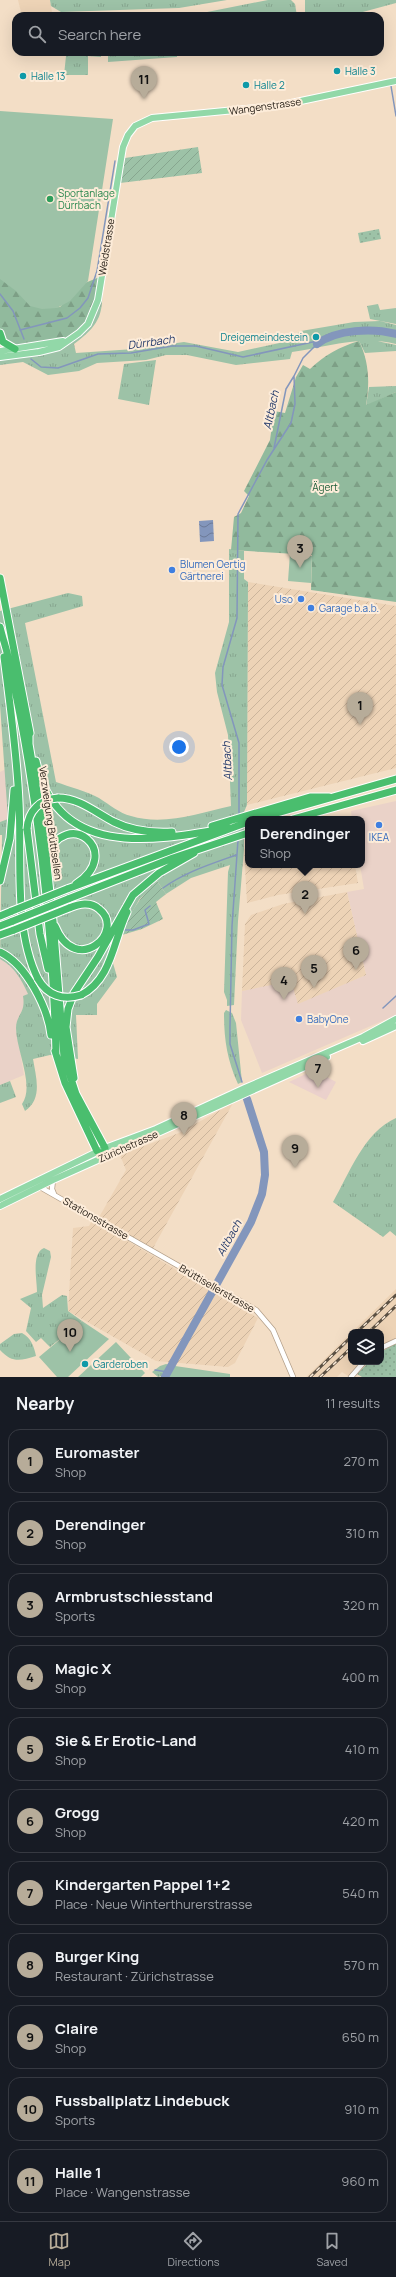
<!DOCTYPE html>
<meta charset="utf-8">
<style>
:root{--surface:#171b24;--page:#242831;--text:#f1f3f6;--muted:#9ea1a6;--line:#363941;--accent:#b7ac99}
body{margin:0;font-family:Manrope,sans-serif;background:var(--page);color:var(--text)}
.controls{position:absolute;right:12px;bottom:12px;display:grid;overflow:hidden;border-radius:8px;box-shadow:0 4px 16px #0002}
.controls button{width:36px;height:36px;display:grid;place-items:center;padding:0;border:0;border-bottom:1px solid var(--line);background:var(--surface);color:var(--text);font:20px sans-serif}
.you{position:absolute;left:179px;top:747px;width:14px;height:14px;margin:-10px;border:3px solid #fff;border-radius:50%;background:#1a73e8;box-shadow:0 0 0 6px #1a73e833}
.badge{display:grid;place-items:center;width:26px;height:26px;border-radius:50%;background:var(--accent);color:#111;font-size:13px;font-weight:700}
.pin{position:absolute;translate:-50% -33px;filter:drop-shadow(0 1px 2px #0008)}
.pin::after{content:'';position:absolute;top:21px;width:14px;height:12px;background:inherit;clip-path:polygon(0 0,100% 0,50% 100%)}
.popup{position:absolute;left:245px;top:816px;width:120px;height:52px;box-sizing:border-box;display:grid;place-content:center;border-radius:8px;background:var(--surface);filter:drop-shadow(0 1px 3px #0005);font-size:13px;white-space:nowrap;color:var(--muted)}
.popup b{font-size:15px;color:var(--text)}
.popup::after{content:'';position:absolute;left:50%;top:100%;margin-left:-8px;border:8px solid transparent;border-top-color:var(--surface)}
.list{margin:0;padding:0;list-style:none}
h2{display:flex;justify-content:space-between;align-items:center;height:52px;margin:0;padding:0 16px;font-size:17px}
h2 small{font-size:13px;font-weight:400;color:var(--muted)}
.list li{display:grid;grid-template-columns:26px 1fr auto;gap:12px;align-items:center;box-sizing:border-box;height:64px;margin:0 8px 8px;padding:0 8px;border:1px solid var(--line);border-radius:12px}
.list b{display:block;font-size:15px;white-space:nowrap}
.list p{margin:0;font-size:13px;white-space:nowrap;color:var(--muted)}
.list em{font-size:13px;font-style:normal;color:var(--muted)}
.icon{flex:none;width:22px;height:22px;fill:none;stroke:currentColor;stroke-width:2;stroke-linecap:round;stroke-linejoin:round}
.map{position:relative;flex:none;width:396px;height:1377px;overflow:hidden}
.search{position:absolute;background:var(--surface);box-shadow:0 4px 16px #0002;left:12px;right:12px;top:12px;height:44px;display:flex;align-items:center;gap:10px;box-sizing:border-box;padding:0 14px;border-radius:12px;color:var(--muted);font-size:15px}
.sheet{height:844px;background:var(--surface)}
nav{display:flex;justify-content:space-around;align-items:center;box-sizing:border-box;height:56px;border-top:1px solid var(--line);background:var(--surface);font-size:11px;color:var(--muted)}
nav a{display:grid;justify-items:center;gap:2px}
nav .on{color:var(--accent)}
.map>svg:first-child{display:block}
</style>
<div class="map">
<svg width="396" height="1377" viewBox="0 0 396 1377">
<defs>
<pattern id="industrial-furrows" width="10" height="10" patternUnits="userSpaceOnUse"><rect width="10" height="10" fill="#edd3b6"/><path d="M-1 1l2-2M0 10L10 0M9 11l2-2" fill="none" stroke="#cbb49b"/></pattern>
<pattern id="grass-tufts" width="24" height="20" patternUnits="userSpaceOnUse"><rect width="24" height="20" fill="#9dc2a7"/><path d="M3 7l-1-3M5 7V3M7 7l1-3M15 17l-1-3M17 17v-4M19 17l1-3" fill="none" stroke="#87a68f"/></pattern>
<pattern id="forest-firs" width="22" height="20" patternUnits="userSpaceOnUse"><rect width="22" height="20" fill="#91ba9d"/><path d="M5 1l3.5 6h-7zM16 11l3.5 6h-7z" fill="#7d9f86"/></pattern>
<pattern id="park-dots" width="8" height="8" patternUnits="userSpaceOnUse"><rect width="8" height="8" fill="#9dc2a7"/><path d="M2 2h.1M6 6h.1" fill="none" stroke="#87a68f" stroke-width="1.8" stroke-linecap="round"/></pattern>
<pattern id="garden-furrows" width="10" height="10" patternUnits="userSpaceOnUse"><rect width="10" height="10" fill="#9dc2a7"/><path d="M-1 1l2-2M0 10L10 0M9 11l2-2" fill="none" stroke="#87a68f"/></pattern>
<pattern id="water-waves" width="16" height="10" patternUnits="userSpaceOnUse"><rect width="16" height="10" fill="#8396bc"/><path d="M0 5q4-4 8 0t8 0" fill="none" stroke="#6b7997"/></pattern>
</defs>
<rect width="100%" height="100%" fill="#f3dec6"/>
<path fill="#ead2c8" d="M6 769 8 819 0 822V772Z
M396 801V1015L262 1073 241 1020 242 991 291 980 298 1003 366 975 347 892 364 889 360 865H362V819H352L351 811Z
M0 959 9 964 21 978 28 994 16 1027 24 1075 0 1085Z"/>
<path fill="url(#industrial-furrows)" d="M248 582 396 606V768L247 805Z
M248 848V865H355L358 883 278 895 247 903 244 849Z
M347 892 366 975 298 1004 291 981 242 991 245 924 251 915 283 904Z
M233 1103 152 1250 98 1219 126 1170 120 1155 179 1133Z
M92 1220 258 1318 235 1363 228 1367 156 1361 68 1311 73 1228 89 1226Z"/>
<path fill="#ebd1cc" d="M314 1070 336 1082 326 1100 289 1082Z"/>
<path fill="#edd3b6" d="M18 0H50L52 12H21Z
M396 1289V1338L381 1345V1332H352Z
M351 1333V1362H361L348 1376 342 1372 337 1377H306Z"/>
<path fill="url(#grass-tufts)" d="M50 0H227L179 8 61 12 51 6Z
M268 0H291L295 4 297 16H187Z
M305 0H396V3L348 16H305Z
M59 52H101V57L88 56V75H64L66 56Z
M108 52H177V57L108 62Z
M102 276C103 311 104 322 74 344L76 353 134 349 184 342 238 352 284 342 301 331 354 322 380 321 396 325V344C361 335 327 347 292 352L290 359 236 365 187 355H166L146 360 97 363 79 371 48 375 23 362 0 365V351L38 346Z
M378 304 380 310 396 308V324L370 319 367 306Z
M372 340 396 345V351L365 353 359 341Z
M156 360 149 405 118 399 124 364Z
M396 386V392L366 406 369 387Z
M229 549 244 551V579L248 582 247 805 244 812V849L238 921 234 1005 227 1006V1000L224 992 228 872 230 865 191 878 166 894 157 881 139 900 126 923 113 963 117 977 97 1004V1015H76L78 1059 50 1055 33 1059C36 1077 43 1099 25 1111L22 1104C35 1086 16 1050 16 1028 16 1015 26 1013 23 996L28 994C21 979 15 967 0 959L2 835H0V822L8 819 0 705V611L68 593 82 596 83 606 25 623 56 782C70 787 86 791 99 798 110 805 119 813 131 816 164 826 200 813 231 806L228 735 217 692 215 673 229 622Z
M226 1010 232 1013 236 1023 242 1082 238 1084C227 1060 224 1039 224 1013Z
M10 1081 16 1097 0 1103V1085Z
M396 1118V1236L390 1231 383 1237 333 1202C349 1174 364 1132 396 1118Z
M44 1248 50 1251 51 1257 42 1295 43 1308 62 1295 67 1296 68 1311 82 1321 50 1347 41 1338 36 1342 26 1331 31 1308 20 1299 37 1292C37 1280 31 1253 44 1248Z
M22 1333C31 1338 34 1346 36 1356 20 1361 12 1363 0 1350V1344L14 1334Z
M166 1364 175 1366 168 1377 165 1375 158 1377 152 1372 160 1366Z"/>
<path fill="url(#forest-firs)" d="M102 276 93 315 71 339 9 346 0 333V277L43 308 60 307 80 285Z
M359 341C369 361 370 383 366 405L396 392V602L311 590 312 555 231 550 234 517 241 513 249 496 244 491 270 440 274 411 285 413 296 377 303 365 310 369C325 355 339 347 359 341Z"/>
<path fill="url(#park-dots)" d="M379 229 381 239 360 243 358 233Z
M396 1343V1377H362L357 1374 369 1362H381V1352Z"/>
<path fill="url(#garden-furrows)" d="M198 147 202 173 120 183 125 158Z
M157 881 166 894 156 902 163 919 142 929 122 935C129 913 140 897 157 881Z"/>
<path fill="#9dc2a7" d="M0 111 113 119 88 281 70 301 57 308 42 309 30 306 16 291 0 279Z
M290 553 312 556 311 583 288 581Z
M82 1321 109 1339 68 1377H57L39 1357Z
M116 1342 145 1373 141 1377H78Z
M175 1366 230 1374V1377H168Z"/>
<path fill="url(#water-waves)" d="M213 520 214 541 200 542 199 521Z"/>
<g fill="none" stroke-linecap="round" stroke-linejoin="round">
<path stroke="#8396bc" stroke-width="1.5" d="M391 86 396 116
M0 294 13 311 24 339
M20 330 67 318 80 308 88 298 97 271 115 161
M31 359 41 367 58 368 98 354 131 353 172 346H196L243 357 322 340
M274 448 286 389 294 376
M239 816V743L222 685 223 667 237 618 238 514 267 460 291 423 295 404 294 376 303 358 317 344
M238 840 232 926 230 1027V1044L242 1082
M163 888C185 872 211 864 236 855
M125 930H133L149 924 145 910 150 906
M383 1008 396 996
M155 1370 168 1372"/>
<path stroke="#8396bc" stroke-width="8" d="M317 344C337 329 373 328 396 334
M165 1377 251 1222 262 1194 265 1175 264 1152 247 1099"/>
<g stroke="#b39f89" stroke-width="6">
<path id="minor" d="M53 1180 52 1189 54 1194
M40 1187 256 1310 273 1330 293 1377
M381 1348 396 1341
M351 1377 364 1362"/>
</g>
<g stroke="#fff" stroke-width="8">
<path id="major" d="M0 351 63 341
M0 357 39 352 59 347 79 333 88 324 98 300 123 147 128 135 135 126 152 118 277 106 396 81
M363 1041 396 1026
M0 1199 105 1148 156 1129 245 1088 363 1037 396 1019
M0 1206 53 1180 327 1057"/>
</g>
<g stroke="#fff" stroke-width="9">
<path id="highway" d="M0 333 3 342 15 349
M0 578 30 733
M0 627C3 640 8 653 10 666 37 789 53 928 56 1054
M4 657C10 705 17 754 19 802 22 857 13 929 38 979
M29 729V744L43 827 53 921 64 1057 76 1094 105 1148 104 1156
M36 761C57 860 154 841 229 828
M58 798C80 798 96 813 114 822 132 831 152 833 172 832
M256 819 396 779
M293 819 396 790
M212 826 310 797H329
M27 829 40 934 48 969
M47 857C66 805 125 852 76 884
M0 881 10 838 14 790
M67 889 248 822
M68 899 173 858 248 833
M0 916 12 911
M0 926 13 921
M55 926C76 978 127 931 99 909 90 901 79 904 69 908
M0 935 14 930
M0 952C26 964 48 1008 51 1035
M81 995C112 979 113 941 127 912
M55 1051 65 1083 97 1151 104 1156
M74 1078 66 1027 68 1009 74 993 98 957 133 895 159 873 194 853"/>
</g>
<use href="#minor" stroke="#fff" stroke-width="4.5"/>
<use href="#major" stroke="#92d8a8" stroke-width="6"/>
<use href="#highway" stroke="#4abe6e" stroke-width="7"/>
<g stroke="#5b5043" stroke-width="3">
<path id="rail" d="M357 1332 396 1295
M369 1332 396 1306
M310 1377 351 1337
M320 1377 351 1348"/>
</g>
<use href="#rail" stroke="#fdecd9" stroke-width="1.5" stroke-dasharray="4.5" stroke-linecap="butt"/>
<g stroke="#fff" stroke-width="9" stroke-linecap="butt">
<path id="highway-bridge" d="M27 829C28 811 40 799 58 798
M12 911 67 889
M13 921 68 899
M14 930 69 908
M38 979C47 995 63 1001 81 995"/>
</g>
<use href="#highway-bridge" stroke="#4abe6e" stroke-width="7"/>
</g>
<g fill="#0f9aa8" stroke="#fdecd9" stroke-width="1.5">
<circle cx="337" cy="71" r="4"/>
<circle cx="23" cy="76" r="4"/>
<circle cx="246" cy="85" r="4"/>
<circle cx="316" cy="337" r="4"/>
<circle cx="85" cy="1364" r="4"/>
</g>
<circle fill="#2e9e5b" stroke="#fdecd9" stroke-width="1.5" cx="50" cy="199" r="4"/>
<g fill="#3f7fe0" stroke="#fdecd9" stroke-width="1.5">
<circle cx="172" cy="570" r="4"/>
<circle cx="301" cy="599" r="4"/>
<circle cx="311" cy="608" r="4"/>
<circle cx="379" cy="825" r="4"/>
<circle cx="299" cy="1019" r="4"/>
</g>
<g text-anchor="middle" stroke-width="4" stroke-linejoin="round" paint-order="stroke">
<g font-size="10" fill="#0d838f" stroke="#fdecd9" text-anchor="start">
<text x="345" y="75">Halle 3</text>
<text x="31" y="80">Halle 13</text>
<text x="254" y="89">Halle 2</text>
<text x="308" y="341" text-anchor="end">Dreigemeindestein</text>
<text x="93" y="1368">Garderoben</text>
</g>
<g font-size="10" fill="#1e170f" stroke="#fdecd9">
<text transform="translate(265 106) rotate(-8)" y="4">Wangenstrasse</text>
<text transform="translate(106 247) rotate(-81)" y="4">Weidstrasse</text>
<text transform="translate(51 823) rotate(82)" y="4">Verzweigung Brüttisellen</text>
<text transform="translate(128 1146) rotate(-24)" y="4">Zürichstrasse</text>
<text transform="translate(96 1218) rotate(30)" y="4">Stationsstrasse</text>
<text transform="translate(217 1288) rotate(30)" y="4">Brüttisellerstrasse</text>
</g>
<g font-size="10" fill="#27864d" stroke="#fdecd9" text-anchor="start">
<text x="58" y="197">Sportanlage<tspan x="58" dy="12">Dürrbach</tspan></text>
</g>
<g font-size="10" fill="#195b35" stroke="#fdecd9">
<text x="325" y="491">Ägert</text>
</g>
<g font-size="10" fill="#366cbe" stroke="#fdecd9" text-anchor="start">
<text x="180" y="568">Blumen Oertig<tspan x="180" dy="12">Gärtnerei</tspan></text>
<text x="293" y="603" text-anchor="end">Uso</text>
<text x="319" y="612">Garage b.a.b.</text>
<text x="379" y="841" text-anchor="middle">IKEA</text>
<text x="307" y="1023">BabyOne</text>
</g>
<g font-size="11" font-style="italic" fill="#203769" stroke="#fdecd9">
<text transform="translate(151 342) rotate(-8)" y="4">Dürrbach</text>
<text transform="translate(271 410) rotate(-78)" y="4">Altbach</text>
<text transform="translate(227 761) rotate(-93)" y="4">Altbach</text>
<text transform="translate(229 1238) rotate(-61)" y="4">Altbach</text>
</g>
</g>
</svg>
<div class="controls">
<button><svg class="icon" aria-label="layers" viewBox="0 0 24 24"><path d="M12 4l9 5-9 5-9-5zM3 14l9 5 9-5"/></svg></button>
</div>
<div class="you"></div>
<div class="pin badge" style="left:360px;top:725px">1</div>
<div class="pin badge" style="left:305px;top:914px">2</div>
<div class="popup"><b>Derendinger</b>Shop</div>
<div class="pin badge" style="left:300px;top:568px">3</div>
<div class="pin badge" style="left:284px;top:1000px">4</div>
<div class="pin badge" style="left:314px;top:988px">5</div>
<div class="pin badge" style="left:356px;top:970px">6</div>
<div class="pin badge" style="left:318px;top:1088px">7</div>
<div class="pin badge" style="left:184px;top:1135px">8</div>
<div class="pin badge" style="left:295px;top:1168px">9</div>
<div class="pin badge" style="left:70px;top:1352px">10</div>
<div class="pin badge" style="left:144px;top:99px">11</div>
<div class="search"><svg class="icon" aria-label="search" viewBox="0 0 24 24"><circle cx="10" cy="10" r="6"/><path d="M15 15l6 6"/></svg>Search here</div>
</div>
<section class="sheet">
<h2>Nearby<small>11 results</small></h2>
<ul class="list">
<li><span class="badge">1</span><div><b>Euromaster</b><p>Shop</p></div><em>270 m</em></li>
<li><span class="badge">2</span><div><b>Derendinger</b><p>Shop</p></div><em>310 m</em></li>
<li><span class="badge">3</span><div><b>Armbrustschiesstand</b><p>Sports</p></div><em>320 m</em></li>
<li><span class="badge">4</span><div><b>Magic X</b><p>Shop</p></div><em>400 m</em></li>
<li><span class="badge">5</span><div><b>Sie &amp; Er Erotic-Land</b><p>Shop</p></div><em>410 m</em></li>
<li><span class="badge">6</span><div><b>Grogg</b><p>Shop</p></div><em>420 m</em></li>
<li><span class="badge">7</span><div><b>Kindergarten Pappel 1+2</b><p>Place · Neue Winterthurerstrasse</p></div><em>540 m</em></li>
<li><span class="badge">8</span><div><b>Burger King</b><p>Restaurant · Zürichstrasse</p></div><em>570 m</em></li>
<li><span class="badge">9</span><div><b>Claire</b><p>Shop</p></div><em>650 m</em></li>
<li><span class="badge">10</span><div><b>Fussballplatz Lindebuck</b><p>Sports</p></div><em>910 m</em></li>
<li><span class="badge">11</span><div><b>Halle 1</b><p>Place · Wangenstrasse</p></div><em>960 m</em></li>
</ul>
</section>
<nav>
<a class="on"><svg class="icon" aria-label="map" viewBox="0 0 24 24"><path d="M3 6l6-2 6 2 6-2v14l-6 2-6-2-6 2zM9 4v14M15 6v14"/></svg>Map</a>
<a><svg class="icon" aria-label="directions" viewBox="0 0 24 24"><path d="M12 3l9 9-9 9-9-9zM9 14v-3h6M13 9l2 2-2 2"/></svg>Directions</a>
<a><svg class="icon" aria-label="saved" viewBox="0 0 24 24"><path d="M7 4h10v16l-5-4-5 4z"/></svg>Saved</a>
</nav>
